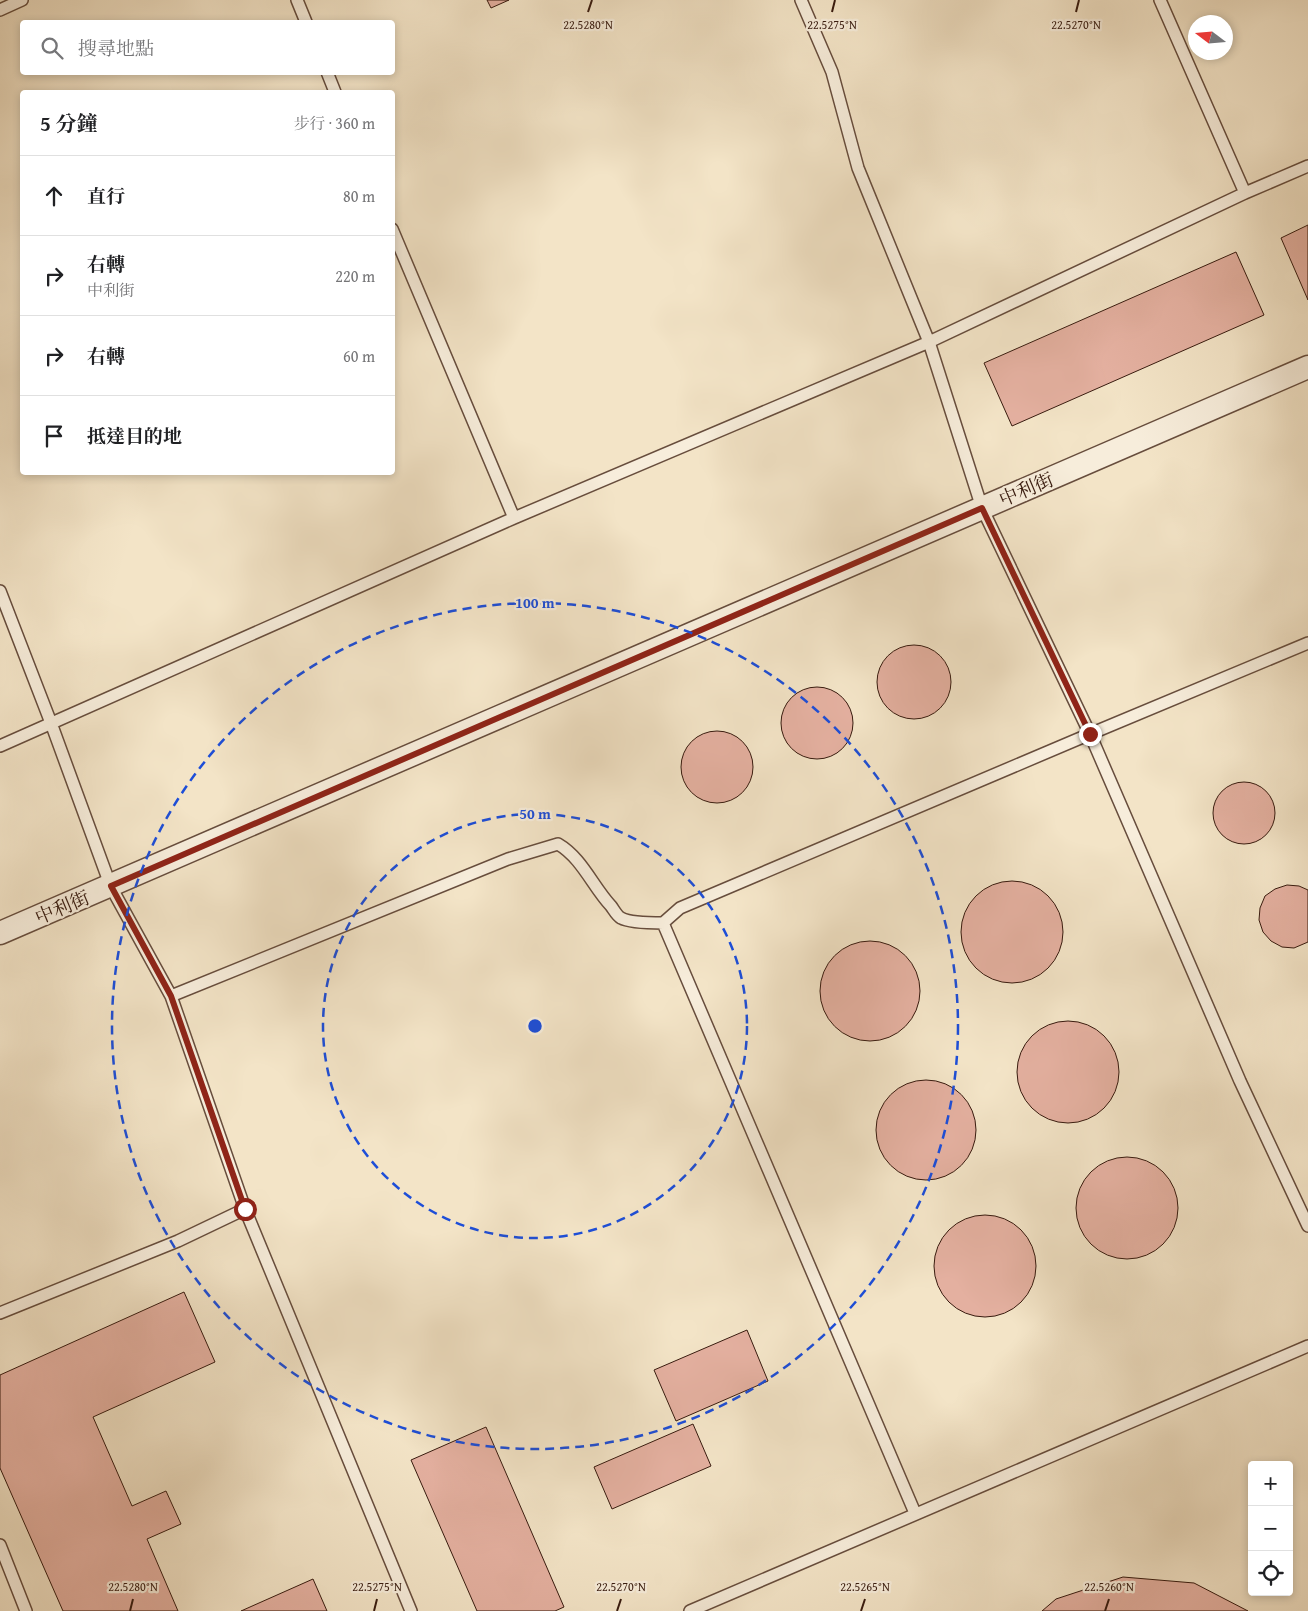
<!DOCTYPE html>
<html lang="zh-TW">
<meta charset="utf-8">
<style>
:root{--surface:#fff;--page:#f2f2f2;--text:#202124;--muted:#757577;--line:#e0e0e0}
body{margin:0;font-family:"Gentium Book Plus","Noto Serif TC",serif;background:var(--page);color:var(--text)}
.controls{position:absolute;right:15px;bottom:15px;display:grid;overflow:hidden;border-radius:5px;box-shadow:0 2px 8px #0003}
.controls button{width:45px;height:45px;display:grid;place-items:center;padding:0;border:0;border-bottom:1px solid var(--line);background:var(--surface);color:var(--text);font:25px sans-serif}
.compass{position:absolute;left:1188px;top:15px;width:45px;height:45px;border-radius:50%;background:var(--surface);box-shadow:0 2px 8px #0003;rotate:286deg}
.stop{position:absolute;width:15px;height:15px;margin:-11px;border:4px solid #8f2418;border-radius:50%;background:#fff}
.stop.end{background:#8f2418;border-color:#fff;box-shadow:0 1px 5px #0008}
.list{margin:0;padding:0;list-style:none}
h2{display:flex;justify-content:space-between;align-items:center;height:65px;margin:0;padding:0 20px;font-size:21px}
h2 small{font-size:16px;font-weight:400;color:var(--muted)}
.list li{display:grid;grid-template-columns:32px 1fr auto;gap:15px;align-items:center;box-sizing:border-box;height:80px;padding:0 20px;border-top:1px solid var(--line)}
.list b{display:block;font-size:19px;white-space:nowrap}
.list p{margin:0;font-size:16px;white-space:nowrap;color:var(--muted)}
.list em{font-size:16px;font-style:normal;color:var(--muted)}
.icon{flex:none;width:28px;height:28px;fill:none;stroke:currentColor;stroke-width:2;stroke-linecap:round;stroke-linejoin:round}
.map{position:relative;flex:none;width:1308px;height:1611px;overflow:hidden}
.search{position:absolute;background:var(--surface);box-shadow:0 2px 8px #0003;left:20px;top:20px;width:375px;height:55px;display:flex;align-items:center;gap:12px;box-sizing:border-box;padding:0 18px;border-radius:5px;color:var(--muted);font-size:19px}
.panel{position:absolute;background:var(--surface);box-shadow:0 2px 8px #0003;left:20px;top:90px;width:375px;height:385px;border-radius:5px}
.map>svg:first-child{display:block}
</style>
<div class="map">
<svg width="1308" height="1611" viewBox="0 0 1308 1611">
<rect width="100%" height="100%" fill="#f3e4c7"/>
<filter id="stains"><feTurbulence type="fractalNoise" baseFrequency=".004" numOctaves="4"/><feColorMatrix values="0 0 0 0 .2 0 0 0 0 .09 0 0 0 0 .02 0 0 0 .5 -.17"/></filter>
<radialGradient id="worn" r=".72"><stop offset=".6" stop-color="#630" stop-opacity="0"/><stop offset="1" stop-color="#630" stop-opacity=".3"/></radialGradient>
<path fill="#e4b0a0" stroke="#381b0f" d="M487 0H509L491 8Z
M1308 225V300L1281 238Z
M1236 252 1264 315 1012 426 984 363Z
M877 682a37 37 0 1 1 74 0a37 37 0 1 1-74 0Z
M781 723a36 36 0 1 1 72 0a36 36 0 1 1-72 0Z
M681 767a36 36 0 1 1 72 0a36 36 0 1 1-72 0Z
M1213 813a31 31 0 1 1 62 0a31 31 0 1 1-62 0Z
M961 932a51 51 0 1 1 102 0a51 51 0 1 1-102 0Z
M1287 885 1299 886 1308 890V942L1294 948 1282 947 1271 941 1263 932 1259 920 1260 908 1265 896 1275 889Z
M820 991a50 50 0 1 1 100 0a50 50 0 1 1-100 0Z
M1017 1072a51 51 0 1 1 102 0a51 51 0 1 1-102 0Z
M876 1130a50 50 0 1 1 100 0a50 50 0 1 1-100 0Z
M1076 1208a51 51 0 1 1 102 0a51 51 0 1 1-102 0Z
M934 1266a51 51 0 1 1 102 0a51 51 0 1 1-102 0Z
M184 1292 215 1362 93 1417 132 1506 166 1491 181 1524 147 1539 178 1611H63L0 1468V1375Z
M747 1330 768 1381 676 1421 654 1370Z
M693 1424 711 1466 612 1509 594 1467Z
M486 1427 564 1607 555 1611H477L411 1460Z
M1123 1577 1194 1583 1248 1611H1042L1056 1599Z
M313 1579 327 1611H241Z"/>
<g fill="none" stroke-linecap="round" stroke-linejoin="round">
<g stroke="#674d3d" stroke-width="14">
<path id="lane" d="M297 0 306 22
M801 0 832 72 858 168 929 342 982 508 1090 734 1240 1081 1308 1226
M1160 0 1245 193
M0 10 22 0
M327 72 335 92
M392 229 514 518
M0 591 51 723 111 887 171 996 245 1209 411 1611
M0 746 514 518 929 342 1245 193 1308 166
M663 923 915 1513
M171 996 508 859 558 844C582 858 593 887 611 906 614 910 617 916 621 918 630 923 653 923 663 923L680 908 1090 734 1308 643
M0 1313 178 1241 245 1209
M0 1545 26 1611
M690 1611 1308 1346"/>
</g>
<g stroke="#674d3d" stroke-width="25">
<path id="street" d="M0 933 1308 367"/>
</g>
<use href="#lane" stroke="#f7eddb" stroke-width="11"/>
<use href="#street" stroke="#f7eddb" stroke-width="22"/>
</g>
<g fill="none" stroke-linecap="round" stroke-linejoin="round">
<path stroke="#8f2418" stroke-width="6" d="M245 1209 171 996 111 886 982 508 1090 734"/>
</g>
<path fill="none" stroke="#381b0f" stroke-width="2" d="M588 12 592 0M832 12 835 0M1076 12 1079 0M130 1611 133 1599M374 1611 377 1599M617 1611 621 1599M861 1611 865 1599M1105 1611 1109 1599"/>
<g fill="none" stroke="#1d4ed8" stroke-width="2.5" stroke-dasharray="9 6">
<circle cx="535" cy="1026" r="212"/>
<circle cx="535" cy="1026" r="423"/>
</g>
<g text-anchor="middle" stroke-width="4.5" stroke-linejoin="round" paint-order="stroke">
<g font-size="19" fill="#381b0f" stroke="#f7eddb">
<text transform="translate(1026 489) rotate(-23)" y="7">中利街</text>
<text transform="translate(62 907) rotate(-23)" y="7">中利街</text>
</g>
</g>
<g font-size="12" text-anchor="middle" fill="#381b0f" stroke="#f7eddb" stroke-width="4.5" stroke-linejoin="round" paint-order="stroke">
<text x="588" y="29">22.5280°N</text>
<text x="832" y="29">22.5275°N</text>
<text x="1076" y="29">22.5270°N</text>
<text x="133" y="1591">22.5280°N</text>
<text x="377" y="1591">22.5275°N</text>
<text x="621" y="1591">22.5270°N</text>
<text x="865" y="1591">22.5265°N</text>
<text x="1109" y="1591">22.5260°N</text>
</g>
<circle cx="535" cy="1026" r="8" fill="#1d4ed8" stroke="#f7eddb" stroke-width="2.5"/>
<g font-size="15" text-anchor="middle" font-weight="bold" fill="#1d4ed8" stroke="#f7eddb" stroke-width="4.5" stroke-linejoin="round" paint-order="stroke">
<text x="535" y="608">100 m</text>
<text x="535" y="819">50 m</text>
</g>
<rect width="100%" height="100%" filter="url(#stains)"/>
<rect width="100%" height="100%" fill="url(#worn)"/>
</svg>
<div class="controls">
<button>+</button>
<button>−</button>
<button><svg class="icon" aria-label="locate" viewBox="0 0 24 24"><circle cx="12" cy="12" r="6"/><path d="M12 2v4M12 18v4M2 12h4M18 12h4"/></svg></button>
</div>
<svg class="compass" viewBox="-18 -18 36 36"><path d="M0-13l5 13h-10z" fill="#e53935"/><path d="M0 13l5-13h-10z" fill="#757577"/></svg>
<div class="stop" style="left:245px;top:1209px"></div>
<div class="stop end" style="left:1090px;top:734px"></div>
<div class="search"><svg class="icon" aria-label="search" viewBox="0 0 24 24"><circle cx="10" cy="10" r="6"/><path d="M15 15l6 6"/></svg>搜尋地點</div>
<section class="panel">
<h2>5 分鐘<small>步行 · 360 m</small></h2>
<ul class="list">
<li><svg class="icon" aria-label="ahead" viewBox="0 0 24 24"><path d="M12 20V5M6 11l6-6 6 6"/></svg><div><b>直行</b></div><em>80 m</em></li>
<li><svg class="icon" aria-label="right" viewBox="0 0 24 24"><path d="M7 20v-9h11M14 6l5 5-5 5"/></svg><div><b>右轉</b><p>中利街</p></div><em>220 m</em></li>
<li><svg class="icon" aria-label="right" viewBox="0 0 24 24"><path d="M7 20v-9h11M14 6l5 5-5 5"/></svg><div><b>右轉</b></div><em>60 m</em></li>
<li><svg class="icon" aria-label="arrive" viewBox="0 0 24 24"><path d="M6 21V4h12l-3 4 3 4H6"/></svg><div><b>抵達目的地</b></div></li>
</ul>
</section>
</div>
